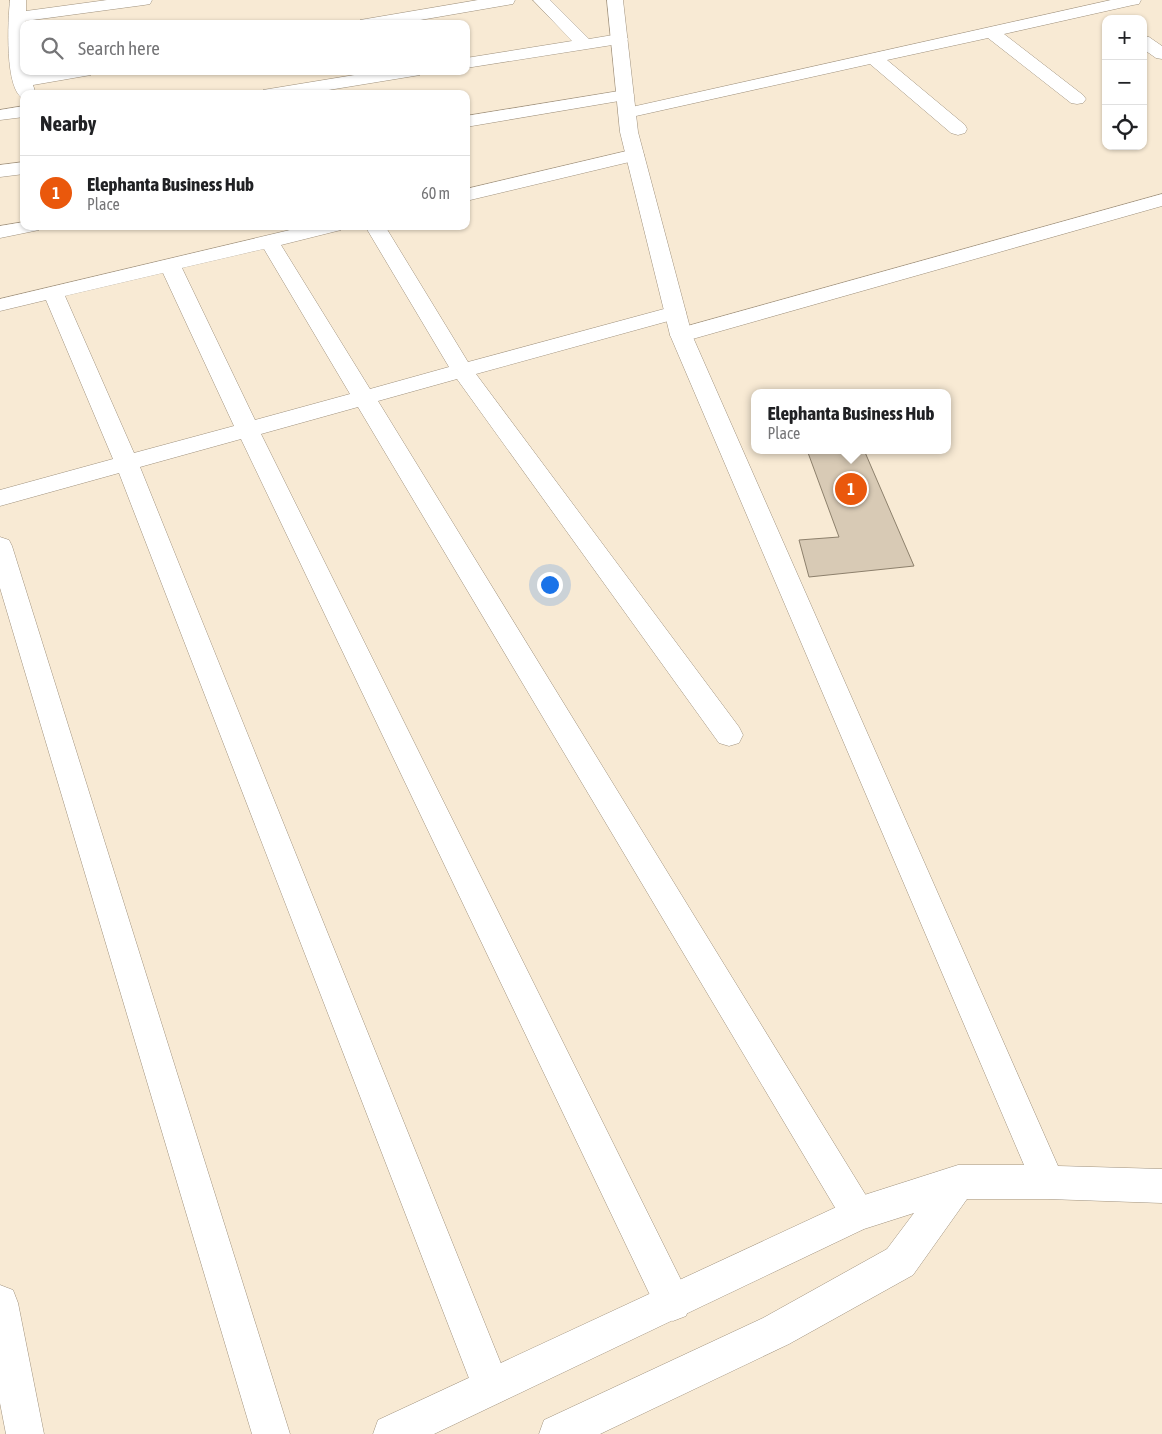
<!DOCTYPE html>
<meta charset="utf-8">
<style>
:root{--surface:#fff;--page:#f2f2f2;--text:#202124;--muted:#757577;--line:#e0e0e0;--accent:#ea580c}
body{margin:0;font-family:"Asap Condensed",sans-serif;background:var(--page);color:var(--text)}
.controls{position:absolute;right:15px;top:15px;display:grid;overflow:hidden;border-radius:10px;box-shadow:0 1px 4px #0004}
.controls button{width:45px;height:45px;display:grid;place-items:center;padding:0;border:0;border-bottom:1px solid var(--line);background:var(--surface);color:var(--text);font:25px sans-serif}
.you{position:absolute;left:549px;top:584px;width:18px;height:18px;margin:-12px;border:4px solid #fff;border-radius:50%;background:#1a73e8;box-shadow:0 0 0 8px #1a73e833}
.badge{display:grid;place-items:center;width:32px;height:32px;border-radius:50%;background:var(--accent);color:#fff;font-size:16px;font-weight:700}
.pin{position:absolute;translate:-50% -50%;border:2px solid #fff;box-shadow:0 1px 5px #0006}
.popup{position:absolute;left:751px;top:389px;width:200px;height:65px;box-sizing:border-box;display:grid;place-content:center;border-radius:10px;background:var(--surface);filter:drop-shadow(0 1px 4px #0005);font-size:16px;white-space:nowrap;color:var(--muted)}
.popup b{font-size:19px;color:var(--text)}
.popup::after{content:'';position:absolute;left:50%;top:100%;margin-left:-10px;border:10px solid transparent;border-top-color:var(--surface)}
.list{margin:0;padding:0;list-style:none}
h2{display:flex;justify-content:space-between;align-items:center;height:65px;margin:0;padding:0 20px;font-size:21px}
h2 small{font-size:16px;font-weight:400;color:var(--muted)}
.list li{display:grid;grid-template-columns:32px 1fr auto;gap:15px;align-items:center;box-sizing:border-box;height:75px;padding:0 20px;border-top:1px solid var(--line)}
.list b{display:block;font-size:19px;white-space:nowrap}
.list p{margin:0;font-size:16px;white-space:nowrap;color:var(--muted)}
.list em{font-size:16px;font-style:normal;color:var(--muted)}
.icon{flex:none;width:28px;height:28px;fill:none;stroke:currentColor;stroke-width:2;stroke-linecap:round;stroke-linejoin:round}
.map{position:relative;flex:none;width:1162px;height:1434px;overflow:hidden}
.search{position:absolute;background:var(--surface);box-shadow:0 1px 4px #0004;left:20px;top:20px;width:450px;height:55px;display:flex;align-items:center;gap:12px;box-sizing:border-box;padding:0 18px;border-radius:10px;color:var(--muted);font-size:19px}
.panel{position:absolute;background:var(--surface);box-shadow:0 1px 4px #0004;left:20px;top:90px;width:450px;height:140px;border-radius:10px}
.map>svg:first-child{display:block}
</style>
<div class="map">
<svg width="1162" height="1434" viewBox="0 0 1162 1434">
<rect width="100%" height="100%" fill="#f8ead4"/>
<path fill="#d8cab5" stroke="#8d806c" d="M807 450H864L914 566 809 577 799 540 839 537Z"/>
<g fill="none" stroke-linecap="round" stroke-linejoin="round">
<g stroke="#a0927e" stroke-width="1">
<path id="minor" d="M10 0H26V11L107 0H152L150 4 144 5 25 21 24 71H29L30 75 53 71H94L91 75 85 76 33 85 36 94H24V99C4 91 8 19 10 0Z
M478 0H515L513 4 507 5 397 24H358L360 20 366 19Z
M533 0H550L589 39 619 34 625 35 628 39 625 43 466 68V58L572 41Z
M1111 0H1141L1139 4 1133 5 1004 34 1083 95 1086 99 1083 103 1077 104 1071 103 988 38 887 60 965 125 967 129 965 133 958 135 951 133 870 64 627 118 621 117 618 113 621 109 627 108Z
M1143 36 1149 37 1162 46V59L1156 58 1143 49Z
M379 71H423L420 75 414 76 304 94H260L263 90 269 89Z
M625 90 631 91 634 95 631 99 466 127V116Z
M24 106V117L0 120V110Z
M635 149 642 151 644 155 642 159 466 201V189Z
M24 162V174L0 177V165Z
M1162 194V206L689 340 681 342 673 340 670 335 673 330Z
M24 222V226H42L39 230 0 238V226Z
M307 226H344L341 230 281 245 370 389 449 367 365 226H385L468 362 675 306 683 307 686 312 683 317 476 374 739 727 743 735 739 743 729 746 719 743 457 379 378 401 870 1202 876 1214 870 1226 858 1231 846 1226 358 407 261 434 686 1290 691 1303 686 1316 673 1321 660 1316 241 439 140 467 510 1386 504 1399 491 1405 478 1399 472 1386 119 473 0 506V490L113 459 46 300 0 311V299ZM264 249 350 394 255 420 182 268ZM163 273 234 426 134 453 65 296Z
M0 537 9 540 12 546 290 1434H252L0 588Z
M0 1285 13 1290 18 1303 44 1434H6L0 1403Z"/>
</g>
<g stroke="#a0927e" stroke-width="1">
<path id="tertiary" d="M607 0H623L638 132 692 335 1058 1166 1162 1169V1203L1048 1199H967L913 1275 789 1344 600 1434H539L544 1420 763 1318 887 1249 914 1213 864 1229 434 1434H373L378 1420 858 1197 958 1165H1024L670 335 620 132Z"/>
</g>
<use href="#minor" fill="#fff" fill-rule="evenodd"/>
<use href="#tertiary" fill="#fff" fill-rule="evenodd"/>
</g>
</svg>
<div class="controls">
<button>+</button>
<button>−</button>
<button><svg class="icon" aria-label="locate" viewBox="0 0 24 24"><circle cx="12" cy="12" r="6"/><path d="M12 2v4M12 18v4M2 12h4M18 12h4"/></svg></button>
</div>
<div class="you"></div>
<div class="pin badge" style="left:851px;top:489px">1</div>
<div class="popup"><b>Elephanta Business Hub</b>Place</div>
<div class="search"><svg class="icon" aria-label="search" viewBox="0 0 24 24"><circle cx="10" cy="10" r="6"/><path d="M15 15l6 6"/></svg>Search here</div>
<section class="panel">
<h2>Nearby<small></small></h2>
<ul class="list">
<li><span class="badge">1</span><div><b>Elephanta Business Hub</b><p>Place</p></div><em>60 m</em></li>
</ul>
</section>
</div>
